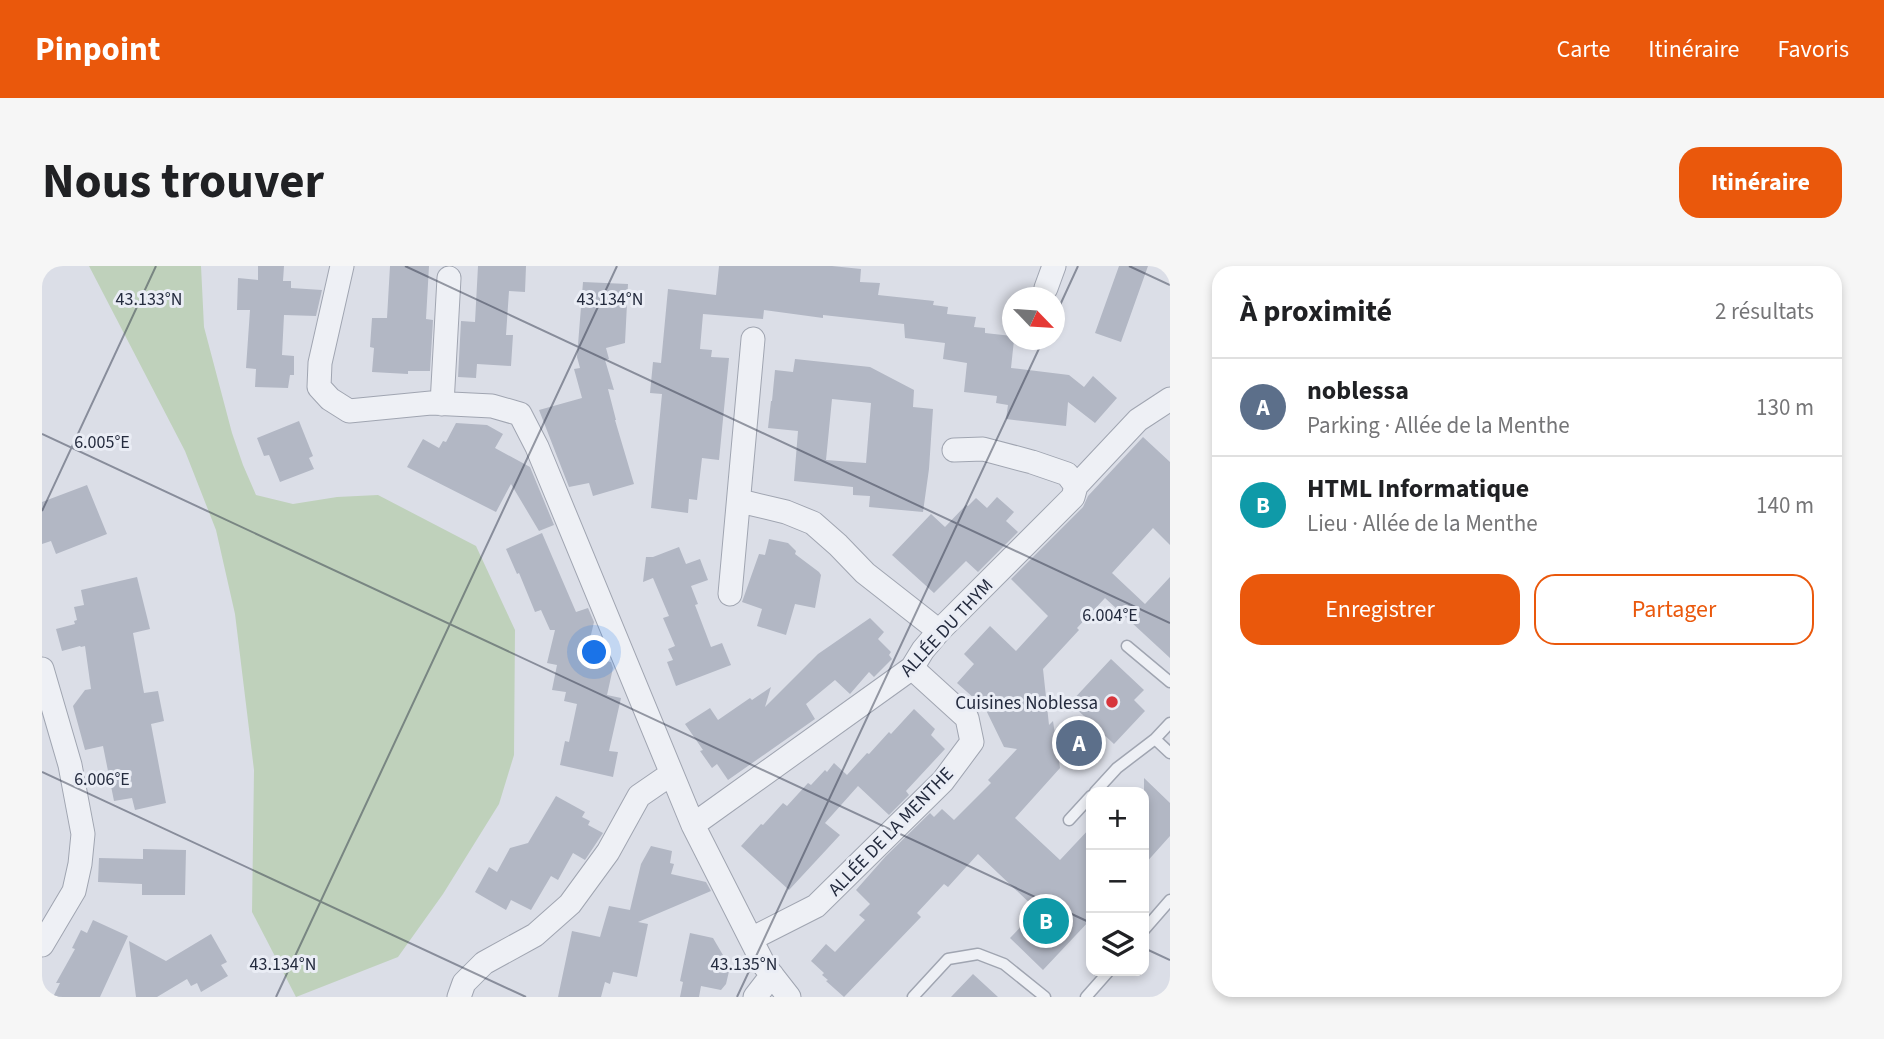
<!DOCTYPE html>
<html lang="fr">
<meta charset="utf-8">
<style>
:root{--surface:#fff;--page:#f6f6f6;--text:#202124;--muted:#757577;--line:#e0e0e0;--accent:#ea580c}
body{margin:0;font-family:"Source Sans 3",sans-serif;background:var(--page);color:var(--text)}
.controls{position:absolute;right:21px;bottom:21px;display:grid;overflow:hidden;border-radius:14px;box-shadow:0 4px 10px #0003}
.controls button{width:63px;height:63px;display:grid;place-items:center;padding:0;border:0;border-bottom:2px solid var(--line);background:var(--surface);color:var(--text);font:35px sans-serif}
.compass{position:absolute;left:960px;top:21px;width:63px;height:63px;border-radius:50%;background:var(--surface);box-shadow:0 4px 10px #0003;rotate:115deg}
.you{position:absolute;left:553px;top:387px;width:24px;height:24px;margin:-18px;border:5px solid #fff;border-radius:50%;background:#1a73e8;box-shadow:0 0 0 10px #1a73e833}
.badge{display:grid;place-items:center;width:46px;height:46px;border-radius:50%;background:var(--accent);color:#fff;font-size:23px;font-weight:700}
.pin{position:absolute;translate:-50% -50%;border:4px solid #fff;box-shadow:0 2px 7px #0006}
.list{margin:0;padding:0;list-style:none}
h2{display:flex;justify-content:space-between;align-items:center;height:91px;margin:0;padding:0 28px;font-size:30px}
h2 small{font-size:23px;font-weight:400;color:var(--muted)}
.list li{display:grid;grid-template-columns:46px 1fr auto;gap:21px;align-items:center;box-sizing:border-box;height:98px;padding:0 28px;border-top:2px solid var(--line)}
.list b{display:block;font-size:26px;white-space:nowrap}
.list p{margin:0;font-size:23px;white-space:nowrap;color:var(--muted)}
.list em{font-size:23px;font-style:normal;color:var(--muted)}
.actions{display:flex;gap:14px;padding:21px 28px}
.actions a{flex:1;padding:16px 0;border:2px solid var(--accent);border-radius:21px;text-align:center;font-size:24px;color:var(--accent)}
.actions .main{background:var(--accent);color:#fff}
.icon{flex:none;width:38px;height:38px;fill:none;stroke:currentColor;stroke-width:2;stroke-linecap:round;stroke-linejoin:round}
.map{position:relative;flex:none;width:1128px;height:731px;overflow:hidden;border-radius:21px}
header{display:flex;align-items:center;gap:42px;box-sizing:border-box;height:98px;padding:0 35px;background:var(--accent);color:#fff}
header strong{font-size:33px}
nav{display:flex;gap:38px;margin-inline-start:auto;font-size:24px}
.intro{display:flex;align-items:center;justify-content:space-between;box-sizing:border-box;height:168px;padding:0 42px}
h1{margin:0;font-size:49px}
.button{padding:18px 32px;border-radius:21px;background:var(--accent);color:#fff;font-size:24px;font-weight:700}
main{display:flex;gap:42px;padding:0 42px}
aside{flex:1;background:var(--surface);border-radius:21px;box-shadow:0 4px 10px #0003}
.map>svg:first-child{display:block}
</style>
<header>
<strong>Pinpoint</strong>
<nav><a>Carte</a><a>Itinéraire</a><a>Favoris</a></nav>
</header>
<div class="intro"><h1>Nous trouver</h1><a class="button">Itinéraire</a></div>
<main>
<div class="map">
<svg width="1128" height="731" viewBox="0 0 1128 731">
<rect width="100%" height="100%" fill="#dbdee7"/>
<path fill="#bfd1bb" d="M47 0H159L162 61 190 167 201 199 214 229 251 238 295 231 336 229 434 280 473 364 472 489 457 538 401 628 356 691 254 731 210 646 212 504 193 348 174 264 143 185Z"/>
<path fill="#b2b7c4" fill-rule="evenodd" d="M216 0H242L241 15H249V22L280 24 274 50 242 49 240 89 252 90V109H248L246 122 213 121 214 103 204 102 208 44H195L196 12 216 14Z
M348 0H387L384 53 391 54 388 105H366V108L330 106 332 82 328 81 330 52H345Z
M436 0H484L483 26 467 25 464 69H471L469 100 435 98 434 112 416 111 419 55 433 56Z
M677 0H790L819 3 818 16 838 17 836 29 892 35 891 39 906 41 905 48 934 51 932 61 943 62V67L970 70V74H972L969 102 1027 109 1042 121 1051 110 1075 132 1053 157 1026 136 1024 160 964 153 966 139 954 137 955 130 922 126 925 97 901 93 903 77 863 72 862 58 781 49V52L722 44 721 53 661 48 658 83 670 84 669 91 687 92 677 194 660 192 655 234 647 233 646 247 609 242 620 128 608 127 611 96 619 97 626 23 674 29Z
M1077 0H1106L1079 76 1053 67Z
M541 16 586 18 583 77 564 82 567 93 563 94 572 124 566 123 574 154H573L592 218 551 230 547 217 527 221 497 144 540 132 532 103 538 102 535 91Z
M753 93 828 101 872 124 871 141 891 143 887 203 881 246 827 241 828 230 811 229V221L752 215 756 165 726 162 729 135H730L733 104 751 106ZM790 133 829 137 824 197 784 194Z
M257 155 271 190 267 192 272 203 238 216 227 189 222 190 215 172Z
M414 157 445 159 461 168 453 182 488 201 512 259 497 265 469 218 454 246 365 201 381 173 397 182 401 175 404 176Z
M1101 171 1128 196V279L1111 262 1070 307 1103 338 1128 311V392L1063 332 1035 362 1037 364 1001 403 1007 459 1011 455 1018 502 973 552 1018 594 1049 561V653L1001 704 968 672 995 644 936 588 906 621 902 618 875 647 879 651 802 731 784 715 786 714 780 709 782 707 769 695 784 678 793 686 823 654 817 649 828 638 814 624 844 590 888 547 892 551 900 543 912 554 949 517 946 514 975 483 962 481 943 442 915 417 932 398 922 388 948 360 974 385 1006 350 969 313 1041 241 1046 230Z
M45 219 65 268 14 288 9 275 0 278V236Z
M955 231 972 246 964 255 976 266 936 306 924 295 892 327 850 289 889 248 903 261 924 239 926 240 934 232 945 242Z
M500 267 534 346 546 342 552 356 544 390 569 396 571 402 565 429 579 432 567 485 576 486 571 511 518 499 523 475 527 476 535 438 522 435 524 426 510 424 515 399 505 397 513 364H508L499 344 493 346 477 307 475 308 464 283Z
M727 273 746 277 754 285 753 288 777 306 779 309 773 342 753 338 744 369 715 360 720 343 700 336 717 288 723 289Z
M637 281 644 298 658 293 666 314 649 320 656 338 653 339 669 381 680 377 689 399 634 420 625 396 631 394 626 383 633 380 621 352 627 350 611 312 601 316 604 291H611Z
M95 311 108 363 91 367 102 427 116 425 122 455 109 458 124 537 93 544 90 532 72 535 61 480 43 484 31 440 43 424 49 423 43 380 39 381 38 380 20 385 14 363 33 358 32 355 35 354 32 341 42 339 39 324Z
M828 352 842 366 836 373 849 386 847 389 850 393 832 411 827 406 808 428 793 414 764 438 773 453 686 514 675 498 670 502 658 485 661 484 643 458 668 442 676 454 708 432 710 434 729 421 723 441 776 388Z
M1069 393 1102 424 1092 434 1103 445 1072 478 1028 437Z
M872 443 893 463 889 469 903 483 864 525 867 529 847 549 816 520 783 557 798 569 747 624 699 580 719 558 721 559 741 537 745 540 766 517 769 519 783 504 785 506 792 497 805 509 825 487 827 488 847 466 849 468Z
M1102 512 1128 537V570L1102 599Z
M514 530 543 546 540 551 548 555 546 559 561 567 543 594 531 587 516 614 509 610 489 644 469 634 464 644 433 626 447 601 455 606 468 582 486 577Z
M609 580 630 585 628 597 632 598 629 608 664 616 669 625 596 656 606 658 595 711 571 706 568 718 563 716 559 731H516L530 665 558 671 567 640 588 644 599 598Z
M101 583 144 584 143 629H100V618L56 616 57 592 101 593Z
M51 654 86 670 58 731H11L18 717H14L33 683 30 682 39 664 45 667Z
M648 667 671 672 688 701 684 718 679 724 659 720 657 731H638L641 716 638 715Z
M169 668 185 696 179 699 186 710 159 726 155 717 149 720 145 713 115 731H94L87 675 124 695Z
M931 708 956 731H909Z"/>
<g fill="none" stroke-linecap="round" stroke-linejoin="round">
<g stroke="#a0a5b1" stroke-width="13">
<path id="service" d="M1085 380 1128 416
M1128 457 1113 473 1128 487
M1053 526 1075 502 1113 473
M1027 554 1049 530
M1102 664 1128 634
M871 731 906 693 936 688 962 698 1003 731
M1044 731 1067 705"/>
</g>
<g stroke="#a0a5b1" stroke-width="25">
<path id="minor" d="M300 0 278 97 277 121 288 133 307 145 389 137 450 140 478 148 495 181 651 559 722 699 747 731
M1004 22 1012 0
M400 138 407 12
M912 184 941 183 990 196 1025 208 1034 220
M698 235 744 246 771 257 796 279 823 307 897 365
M688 328 711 73
M0 403 28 499 41 568 38 598 32 625 0 679
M651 559 870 402 881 384 897 365 1031 231 1034 220 1096 154 1128 133
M709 673 774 640 901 515 930 476 925 452 870 402
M417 731 422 717 442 697 493 669 528 638 566 586 597 530 629 508
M713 731 730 709"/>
</g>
<use href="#service" stroke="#eef0f5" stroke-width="10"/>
<use href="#minor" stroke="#eef0f5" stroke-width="23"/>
</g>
<path fill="none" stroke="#242b3e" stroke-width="2" stroke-opacity="0.45" d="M363 0 1128 357M1087 0 1128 19M1013 50 1036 0M0 168 1049 657M0 245 114 0M0 506 484 731M1102 682 1128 694M234 731 575 0M695 731 1001 74"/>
<circle fill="#d7353c" stroke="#eaedf5" stroke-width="2.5" cx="1070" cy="436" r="7"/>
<g text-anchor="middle" stroke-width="6" stroke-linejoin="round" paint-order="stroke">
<g font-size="19" fill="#242b3e" stroke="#eaedf5">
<text transform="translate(904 361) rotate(-47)" y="7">ALLÉE DU THYM</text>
<text transform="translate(848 565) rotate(-46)" y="7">ALLÉE DE LA MENTHE</text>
</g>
<g font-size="19" fill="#242b3e" stroke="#eaedf5" text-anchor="end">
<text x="1056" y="443">Cuisines Noblessa</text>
</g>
</g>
<g font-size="18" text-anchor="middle" fill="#242b3e" stroke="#eaedf5" stroke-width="6" stroke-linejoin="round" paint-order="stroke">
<text x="107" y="39">43.133°N</text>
<text x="568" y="39">43.134°N</text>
<text x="60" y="182">6.005°E</text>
<text x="1068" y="355">6.004°E</text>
<text x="60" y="519">6.006°E</text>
<text x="241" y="704">43.134°N</text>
<text x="702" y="704">43.135°N</text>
</g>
</svg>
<div class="controls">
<button>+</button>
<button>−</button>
<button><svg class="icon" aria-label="layers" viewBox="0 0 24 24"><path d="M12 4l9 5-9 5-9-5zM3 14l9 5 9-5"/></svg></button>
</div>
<svg class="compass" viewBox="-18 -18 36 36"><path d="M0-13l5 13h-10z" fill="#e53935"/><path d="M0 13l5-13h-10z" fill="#757577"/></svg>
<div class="you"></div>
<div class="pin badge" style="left:1037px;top:477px;background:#5c6f8a">A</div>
<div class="pin badge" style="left:1004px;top:655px;background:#0f9aa8">B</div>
</div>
<aside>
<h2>À proximité<small>2 résultats</small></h2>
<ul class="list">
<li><span class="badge" style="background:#5c6f8a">A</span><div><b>noblessa</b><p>Parking · Allée de la Menthe</p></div><em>130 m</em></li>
<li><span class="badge" style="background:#0f9aa8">B</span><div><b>HTML Informatique</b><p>Lieu · Allée de la Menthe</p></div><em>140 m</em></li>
</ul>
<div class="actions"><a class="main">Enregistrer</a><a>Partager</a></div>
</aside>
</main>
